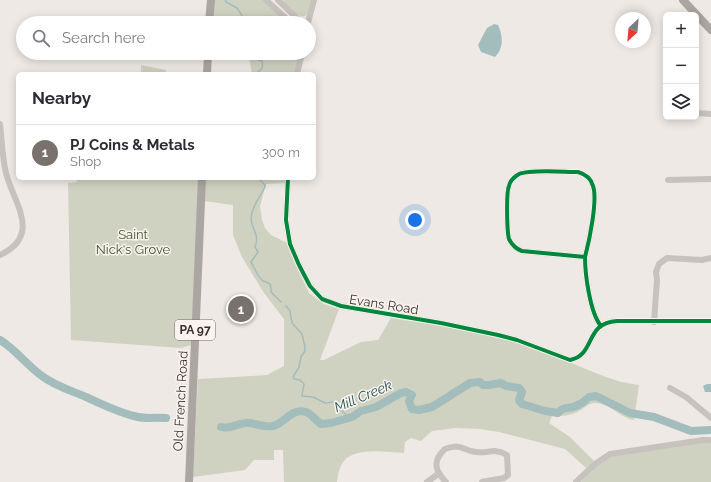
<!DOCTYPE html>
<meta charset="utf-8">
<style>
:root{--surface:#fff;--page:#f2f2f3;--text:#2b2b33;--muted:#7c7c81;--line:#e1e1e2;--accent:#78716c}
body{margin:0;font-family:Raleway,sans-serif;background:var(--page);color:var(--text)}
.controls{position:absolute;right:12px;top:12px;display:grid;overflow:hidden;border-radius:6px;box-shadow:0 2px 10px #0003}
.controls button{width:36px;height:36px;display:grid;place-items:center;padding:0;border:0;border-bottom:1px solid var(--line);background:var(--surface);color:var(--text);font:20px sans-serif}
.compass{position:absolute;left:615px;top:12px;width:36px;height:36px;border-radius:50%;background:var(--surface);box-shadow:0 2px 10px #0003;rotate:206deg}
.you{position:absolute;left:415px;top:220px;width:14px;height:14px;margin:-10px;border:3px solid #fff;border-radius:50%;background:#1a73e8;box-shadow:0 0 0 6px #1a73e833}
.badge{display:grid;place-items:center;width:26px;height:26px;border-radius:50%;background:var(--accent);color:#fff;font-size:13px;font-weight:700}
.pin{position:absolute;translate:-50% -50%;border:2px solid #fff;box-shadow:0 1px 4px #0006}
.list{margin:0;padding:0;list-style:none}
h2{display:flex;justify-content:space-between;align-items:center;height:52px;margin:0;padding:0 16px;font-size:17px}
h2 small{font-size:13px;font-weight:400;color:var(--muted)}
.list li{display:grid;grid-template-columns:26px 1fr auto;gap:12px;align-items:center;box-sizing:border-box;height:56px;padding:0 16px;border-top:1px solid var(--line)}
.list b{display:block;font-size:15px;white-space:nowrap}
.list p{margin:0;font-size:13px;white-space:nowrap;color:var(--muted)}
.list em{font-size:13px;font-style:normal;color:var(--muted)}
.icon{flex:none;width:22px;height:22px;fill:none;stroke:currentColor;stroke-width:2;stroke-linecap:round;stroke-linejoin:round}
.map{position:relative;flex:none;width:711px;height:482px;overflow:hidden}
.search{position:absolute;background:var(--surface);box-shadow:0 2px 10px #0003;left:16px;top:16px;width:300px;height:44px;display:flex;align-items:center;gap:10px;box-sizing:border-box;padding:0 14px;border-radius:22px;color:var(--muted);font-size:15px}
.panel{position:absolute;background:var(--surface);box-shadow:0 2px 10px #0003;left:16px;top:72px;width:300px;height:108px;border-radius:6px}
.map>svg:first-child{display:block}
</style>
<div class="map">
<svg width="711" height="482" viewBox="0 0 711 482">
<rect width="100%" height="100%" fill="#eee9e4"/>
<path fill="#cfd2c0" d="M214 0H263L288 23H219L213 21Z
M283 0H312C310 4 310 9 308 13 302 24 287 5 283 0Z
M248 53H299L295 74H252Z
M141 65 166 70V74H141Z
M76 178H199L191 345 181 348 71 340 68 183 77 182Z
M205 178H286V183L266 184 260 206 262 220 265 228 271 235 287 243 294 262 309 293 324 304 339 309 320 360H324L361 342 378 340 391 318C432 325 474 330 514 342 545 351 575 365 606 377L621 382 639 385 634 420C620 418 610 403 595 403 588 403 585 408 579 411 571 416 561 416 552 416L549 423 570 437 594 461 586 468 565 449 499 432 480 429 455 428 432 431 421 441 411 438 405 442 404 453C388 452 355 447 344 461 339 467 338 475 337 482H284L283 450H274V460H254L245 470 193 477 198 379 267 375 284 366V319L264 293 242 257 233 235V205L204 201Z
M706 442H711V482H581C594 468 601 460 619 454Z"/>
<path fill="#a3bcbc" d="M494 24 498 25C503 36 504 48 495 57L481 52 478 45 487 28Z
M707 384H711V392H705L703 386Z"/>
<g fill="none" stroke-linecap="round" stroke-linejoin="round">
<path stroke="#a3bcbc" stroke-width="1.5" d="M225 0 226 2 237 8 247 23
M257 53 258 60 262 61C263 66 263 69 258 72V74
M258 178 265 185V187C260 197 251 208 251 219 252 231 260 234 255 247L258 252 251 262C254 267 257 275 261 279 266 286 271 277 271 292L281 302
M286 306 290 311 292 323 302 334 305 347V351L301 357 299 367 293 377 294 379 300 380 304 384 302 396 313 397 325 403 334 402 337 405V409H340L349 417"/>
<path stroke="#a3bcbc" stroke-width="8" d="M0 340C16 350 27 365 42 376 55 386 72 391 86 397 104 405 119 413 138 417 147 419 157 417 166 418
M221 427C232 430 238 422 248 423 257 423 264 428 273 426 285 423 291 408 306 412 312 414 316 421 321 424L331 423 352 417 361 411 376 407 401 393 406 392 412 395 409 401 412 409 419 410 432 407 470 383 480 382 483 385H489L501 383 506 386 519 388 522 392 519 400 522 404 545 411 558 413C563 406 569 409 576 406 581 404 585 401 589 397L596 396 630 413 654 417 691 431 711 430"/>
<path stroke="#c7c2bd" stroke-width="6" d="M266 0 291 23
M278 0 302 23
M308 23 314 0
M297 74 302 53
M696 113 711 114
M0 124C2 140 2 156 6 173 13 202 43 235 0 255
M288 178 286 220 290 244 299 265 310 286 322 299 341 306 441 323 498 335 517 340 570 360C596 355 584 323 617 321H711
M668 180 711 179
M585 257C589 242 598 200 593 186 591 178 585 174 578 172 564 172 530 169 519 174 514 177 510 181 509 186 506 192 507 232 509 239 512 245 516 249 522 251L585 257C585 274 590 313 601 326
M654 322 657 280 656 272 659 264 667 258 702 260 711 258
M670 388 686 397 711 418
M427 482 438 474
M446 482C435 471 432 461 445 449 463 443 461 450 476 452 489 454 493 447 507 455L508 475 504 478 482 482
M576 482 595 464 610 454 703 440H711"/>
<path stroke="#aca6a2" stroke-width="8" d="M683 0 711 30
M209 23 211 0
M207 74 208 53
M189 482 202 178"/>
<g stroke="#f9f4ee" stroke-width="6">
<path id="cycleway" d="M288 178 286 220 290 244 299 265 310 286 322 299 341 306 441 323 498 335 517 340 570 360C596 355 584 323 617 321H711
M585 257C589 242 598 200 593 186 591 178 585 174 578 172 564 172 530 169 519 174 514 177 510 181 509 186 506 192 507 232 509 239 512 245 516 249 522 251L585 257C585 274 590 313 601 326"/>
</g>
<use href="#cycleway" stroke="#00873e" stroke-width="4"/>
</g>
<g text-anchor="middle" stroke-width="3" stroke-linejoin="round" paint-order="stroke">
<rect fill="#f9f4ee" stroke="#726b66" stroke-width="1" x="175" y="320" width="40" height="20" rx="3"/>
<g font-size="12" font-weight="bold" fill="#38302c">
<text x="195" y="334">PA 97</text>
</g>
<g font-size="13" fill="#475332" stroke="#f9f4ee">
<text x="133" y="239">Saint<tspan x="133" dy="15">Nick's Grove</tspan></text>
</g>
<g font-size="13" fill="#38302c" stroke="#f9f4ee">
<text transform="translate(384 304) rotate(9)" y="5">Evans Road</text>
<text transform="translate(180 401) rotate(-87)" y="5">Old French Road</text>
</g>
<g font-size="14" font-style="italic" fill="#265155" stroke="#f9f4ee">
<text transform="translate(363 396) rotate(-23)" y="5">Mill Creek</text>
</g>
</g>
</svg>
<div class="controls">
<button>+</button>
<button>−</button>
<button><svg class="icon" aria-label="layers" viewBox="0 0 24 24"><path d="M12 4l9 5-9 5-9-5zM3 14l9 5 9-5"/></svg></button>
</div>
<svg class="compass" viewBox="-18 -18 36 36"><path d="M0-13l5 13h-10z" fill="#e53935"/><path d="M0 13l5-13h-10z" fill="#7c7c81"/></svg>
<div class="you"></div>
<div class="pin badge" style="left:241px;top:309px">1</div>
<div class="search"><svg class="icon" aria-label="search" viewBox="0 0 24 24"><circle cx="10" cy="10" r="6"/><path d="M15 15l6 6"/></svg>Search here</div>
<section class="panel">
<h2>Nearby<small></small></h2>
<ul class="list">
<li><span class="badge">1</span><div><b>PJ Coins &amp; Metals</b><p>Shop</p></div><em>300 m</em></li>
</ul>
</section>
</div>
